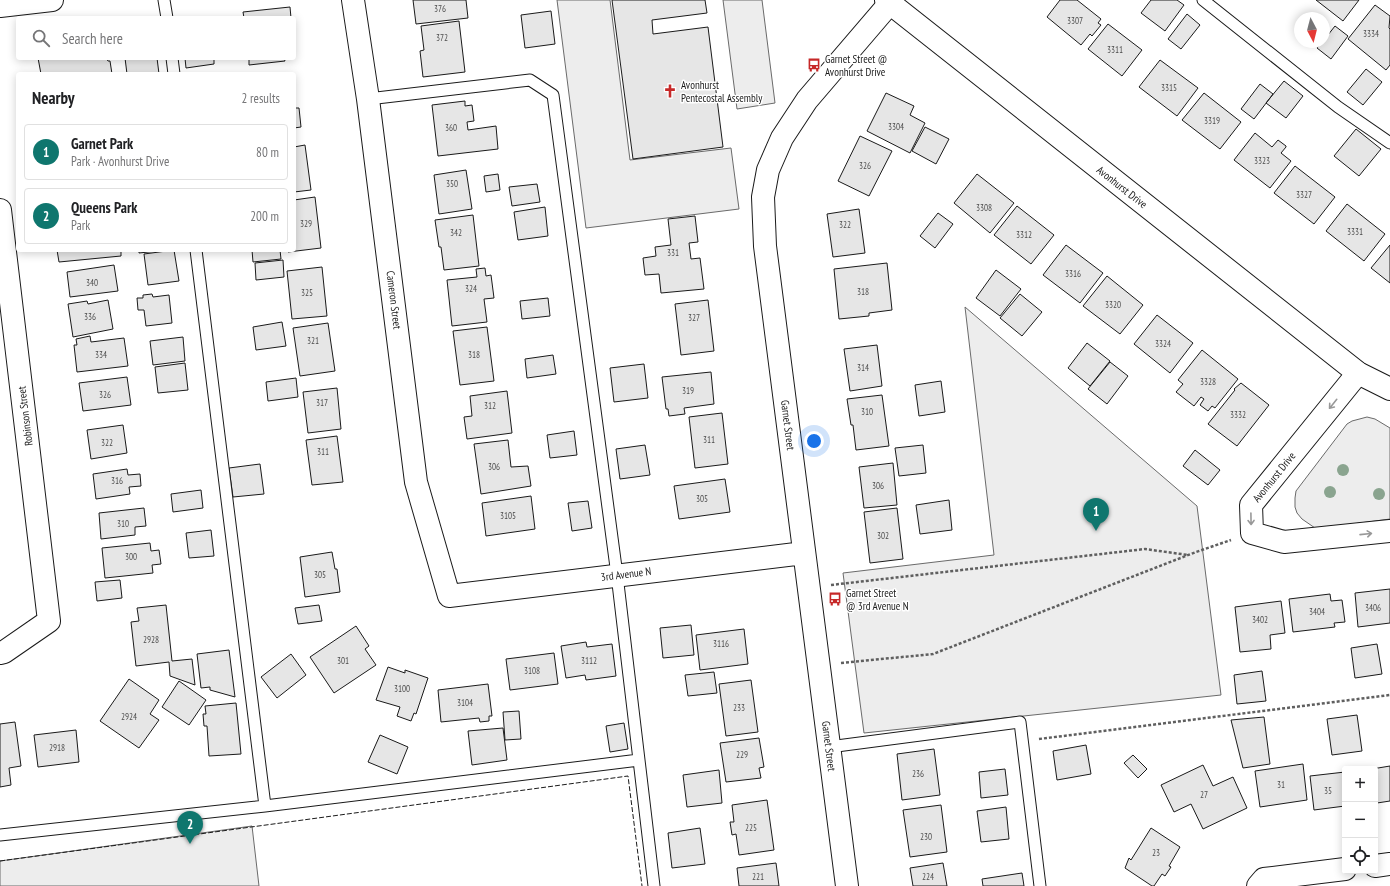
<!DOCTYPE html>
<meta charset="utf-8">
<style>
:root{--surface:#fff;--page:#f2f2f2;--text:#202124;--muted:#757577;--line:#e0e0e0;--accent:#0f766e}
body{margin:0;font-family:"PT Sans Narrow",sans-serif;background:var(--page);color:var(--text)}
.controls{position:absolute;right:12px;bottom:12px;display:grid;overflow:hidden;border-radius:4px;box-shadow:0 2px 10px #0003}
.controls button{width:36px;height:36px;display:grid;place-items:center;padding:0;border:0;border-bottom:1px solid var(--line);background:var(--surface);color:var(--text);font:20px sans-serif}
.compass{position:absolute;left:1294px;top:12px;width:36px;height:36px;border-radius:50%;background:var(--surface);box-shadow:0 2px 10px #0003;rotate:173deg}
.you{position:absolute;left:814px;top:441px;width:14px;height:14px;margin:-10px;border:3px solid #fff;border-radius:50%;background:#1a73e8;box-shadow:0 0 0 6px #1a73e833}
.badge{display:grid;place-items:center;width:26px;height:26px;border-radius:50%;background:var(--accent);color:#fff;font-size:13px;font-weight:700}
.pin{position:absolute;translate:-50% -33px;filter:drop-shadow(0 1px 2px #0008)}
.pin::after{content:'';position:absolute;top:21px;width:14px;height:12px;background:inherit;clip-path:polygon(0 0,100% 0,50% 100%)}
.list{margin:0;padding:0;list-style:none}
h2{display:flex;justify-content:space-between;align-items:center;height:52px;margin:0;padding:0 16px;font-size:17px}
h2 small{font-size:13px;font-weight:400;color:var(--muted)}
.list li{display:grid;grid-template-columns:26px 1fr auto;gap:12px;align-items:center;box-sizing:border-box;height:56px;margin:0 8px 8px;padding:0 8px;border:1px solid var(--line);border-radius:4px}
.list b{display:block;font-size:15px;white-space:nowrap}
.list p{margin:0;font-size:13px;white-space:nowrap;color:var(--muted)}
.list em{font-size:13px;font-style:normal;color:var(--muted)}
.icon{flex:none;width:22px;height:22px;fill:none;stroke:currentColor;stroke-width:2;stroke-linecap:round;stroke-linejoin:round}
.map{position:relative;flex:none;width:1390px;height:886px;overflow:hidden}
.search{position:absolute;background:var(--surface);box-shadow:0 2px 10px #0003;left:16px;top:16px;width:280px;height:44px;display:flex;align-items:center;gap:10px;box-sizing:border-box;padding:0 14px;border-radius:4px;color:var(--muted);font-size:15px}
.panel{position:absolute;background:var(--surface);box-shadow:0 2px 10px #0003;left:16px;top:72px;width:280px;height:180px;border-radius:4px}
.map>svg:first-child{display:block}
</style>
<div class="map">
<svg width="1390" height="886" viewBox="0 0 1390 886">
<rect width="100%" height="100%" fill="#fff"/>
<path fill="#ededed" stroke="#6a6a6a" d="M557 0H610L630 160 731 148 739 209 586 228Z
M723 0H762L775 103 737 109Z
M965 307 1197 506 1221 695 864 733 843 573 994 555Z
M1367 417 1375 419 1390 428V519L1323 528H1315L1302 519 1297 513 1295 507V498L1296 491 1347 424 1352 421Z
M252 826 259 886H0V861Z"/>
<path fill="#e6e6e6" stroke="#1a1a1a" d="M413 0H466L468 18 416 24Z
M612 0H705L707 13 652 20 653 34 708 27 723 147 633 159Z
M1060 0H1077L1101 19 1098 23 1101 25 1092 36 1090 34 1081 45 1047 17Z
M1151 0H1177L1184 5 1165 31 1141 13Z
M1316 0H1359L1343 21Z
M1375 5 1390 16 1389 28 1390 29V65L1386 70 1348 39Z
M290 7 291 18H244L243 12Z
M551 11 555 44 525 48 521 15Z
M1187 14 1200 25 1181 49 1168 39Z
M459 21 465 72 423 77 420 51 424 50 421 26Z
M1108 24 1142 50 1122 76 1088 49Z
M1335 26 1348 36 1331 59 1317 48 1322 42H1324V40Z
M38 58H106L108 61H110L112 74H41Z
M125 58H157L159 74H127Z
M185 58H214V64L186 68Z
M249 58H284L285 61 249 65Z
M1160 60 1198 88 1177 116 1139 87Z
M1366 69 1382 82 1363 105 1347 92Z
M1284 81 1303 96 1286 118 1266 103Z
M1260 84 1273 94 1254 119 1241 109Z
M886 93 914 106 910 115 925 123 910 153 867 131Z
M1204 93 1241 122 1220 149 1182 120Z
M465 101V106L472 105 474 121 467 122 468 130 496 126 498 149 438 156 432 105Z
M294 108H299L301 127 294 128Z
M925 127 949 139 936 164 912 151Z
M1356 129 1381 149 1359 176 1334 156Z
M1255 133 1272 147 1278 140 1286 146V147L1281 153 1291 161 1270 188 1234 160Z
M860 136 892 151 869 196 838 181Z
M305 145 311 190 294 192V147Z
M1295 166 1335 197 1314 224 1274 193Z
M466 170 472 209 439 214 434 175Z
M498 174 500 190 486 192 484 176Z
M977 174 1014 203 990 233 954 203Z
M537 184 540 202 512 206 509 187Z
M315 197 321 248 288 252V250H294V200Z
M1347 204 1385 234 1364 261 1326 231Z
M1017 206 1054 235 1031 264 994 235Z
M545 207 548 236 518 240 514 212Z
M859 209 865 253 833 257 827 214Z
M938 213 953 224 935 248 920 236Z
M473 215 479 266 444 270 441 247H439L435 220Z
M695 216 698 242 689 243 691 259 700 258 704 289 661 293 659 274 645 275 643 258 656 256 655 247 671 245 668 219Z
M1066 245 1103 273 1080 303 1043 275Z
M1390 245V283L1371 268Z
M57 250H121V256L59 262Z
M139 250H167L139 253Z
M174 250 179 281 148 285 144 254Z
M252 250H280L281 259 253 262Z
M283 260 284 277 256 280 255 263Z
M887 263 892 310 869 313V316L839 319 834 269Z
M114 265 118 291 70 297 67 272Z
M322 267 327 316 292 319 287 271Z
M485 268 486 276 491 275 494 298 484 299 487 322 452 326 447 280 477 277 476 269Z
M996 270 1021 289 1000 316 976 298Z
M1107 276 1143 305 1120 334 1083 306Z
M152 294 153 297 169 295 172 323 146 326 144 310H138L137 298H143V295Z
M1020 294 1042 312 1022 336 1000 318Z
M548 298 550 316 522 319 520 301Z
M108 300 113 329 73 337 68 304 87 301 88 304Z
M708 300 714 351 681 355 675 304Z
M1157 315 1193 343 1170 373 1134 344Z
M282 322 286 346 256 350 253 327Z
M328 323 335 371 300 376 293 328Z
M487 327 494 381 460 385 453 331Z
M90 336 91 342 124 338 128 366 77 372 74 345H77L76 339Z
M183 337 185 361 153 365 150 341Z
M1087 343 1110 361 1090 386 1068 368Z
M877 345 882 386 850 391 844 349Z
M1202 350 1238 379 1215 408 1212 406 1208 411 1200 405 1204 399 1201 397 1194 406 1176 392 1183 384 1178 380Z
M553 355 556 374 527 378 525 359Z
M1110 362 1128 376 1107 404 1088 389Z
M185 363 188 390 158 393 155 367Z
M644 364 648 398 614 402 610 368Z
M711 372 714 404 684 408 685 414 669 416 668 409H666L662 377Z
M127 377 131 405 83 411 79 383Z
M296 378 298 397 268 401 266 382Z
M941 381 945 412 919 416 915 385Z
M1241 383 1269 405 1237 446 1208 424 1235 390 1234 389Z
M337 388 341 429 308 433 303 392Z
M507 391 512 433 467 439 464 417 472 416 470 396Z
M882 395 889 446 856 450 853 425H851L847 399Z
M722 413 728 464 695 468 689 417Z
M123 425 127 453 91 459 87 430Z
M574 431 577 455 550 458 547 435Z
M337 436 343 482 312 485 306 440Z
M508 440 511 467 528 466 531 486 481 494 474 444Z
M645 445 650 475 620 479 616 449Z
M923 445 926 473 899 476 895 448Z
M1195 450 1220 470 1208 485 1183 466Z
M893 463 897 505 864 508 859 467Z
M260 464 264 494 233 497 229 468Z
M127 469 128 475 140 474 141 486 129 487 130 494 96 499 93 474Z
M725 479 730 512 679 519 674 486Z
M201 490 203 508 173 512 171 494Z
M531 496 535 529 486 536 482 503Z
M949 500 952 530 920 534 916 505Z
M588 501 592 528 572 531 568 503Z
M144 508 146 526 135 527V535L101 539 99 513Z
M897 508 903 559 870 563 864 512Z
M211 530 214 556 189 558 186 533Z
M150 543 151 551 159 550 161 564 152 565 153 573 105 578 102 548Z
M332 552 335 569H337L340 592 305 597 300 557Z
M120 580 122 598 97 601 95 582Z
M1390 589V623L1358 627 1355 593Z
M1330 594 1331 601 1342 600 1345 622 1334 623 1335 627 1293 632 1289 599Z
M1281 601 1285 633 1270 635 1271 649 1240 652 1235 607Z
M166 605 172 661 192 659 195 685 170 676 169 662 136 666 131 622 139 621 137 608Z
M319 605 322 621 298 624 295 608Z
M691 625 694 655 663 658 660 628Z
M356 626 369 646 365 649 376 665 334 693 310 657Z
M744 629 748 664 700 670 696 635Z
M586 642 587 647 612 644 616 676 586 680 585 675 566 678 561 646Z
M1377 644 1382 674 1355 678 1351 648Z
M229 650 235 697 210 690V687L201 688 197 654Z
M554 653 558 684 510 690 506 659Z
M291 654 306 675 277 698 261 677Z
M388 667 405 673V670L428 678 416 714 414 713 411 721 397 716 400 707 376 700Z
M1262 671 1266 701 1237 704 1234 675Z
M714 672 717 693 688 696 685 675Z
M129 679 159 700 150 714 159 720 139 748 100 721Z
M751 680 758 732 726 736 719 684Z
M179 681 206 700 189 725 162 707Z
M488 684 492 716H489V721L480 722 479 718 441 722 438 690Z
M236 703 241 754 209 756 207 726H204L203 714H206L205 706Z
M519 711 521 739 505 740 503 712Z
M1357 715 1362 751 1332 755 1327 719Z
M1264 717 1270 764 1243 768 1231 720Z
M15 722 21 766 9 768 11 785 0 787V724Z
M624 723 628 749 610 752 606 726Z
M503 728 507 760 472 765 468 731Z
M76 730 79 762 38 767 34 735Z
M380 735 408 747 397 774 368 762Z
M759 738 764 767 759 768 761 778 726 782 720 743Z
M1086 745 1091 774 1057 780 1053 751Z
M934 749 940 795 902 800 897 754Z
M1133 755 1147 769 1138 778 1124 763Z
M1303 764 1307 800 1260 807 1255 771Z
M1203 765 1213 786 1233 777 1247 808 1203 829 1191 804 1174 812 1161 785Z
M1390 766V801L1377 803 1375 787V769H1372Z
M1005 769 1008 795 981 798 979 772Z
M719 770 722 803 687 807 683 775Z
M1345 772V806L1314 810 1310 776Z
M767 800 774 850 739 855 736 834 732 835 730 822H734L732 805Z
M941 805 947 852 910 857 903 810Z
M1006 807 1009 839 981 842 977 811Z
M700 828 705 864 672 868 668 833Z
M1151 828 1180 847 1169 866 1171 867 1165 876 1162 874 1154 886H1152L1125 868 1129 858 1131 860Z
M776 863 779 886H739L737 868Z
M943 863 947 886H913L910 868Z
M1022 873 1024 886H983L982 879Z"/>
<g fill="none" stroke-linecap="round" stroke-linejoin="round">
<g stroke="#1a1a1a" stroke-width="13">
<path id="lane" d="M164 0 167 18
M1203 0 1338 107 1390 143
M172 58 174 74
M368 99 530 80 553 95 617 575 654 886
M196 250 265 806
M829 747 1020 722 1040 886
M0 835 265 806 639 760"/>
</g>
<g stroke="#1a1a1a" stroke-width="24">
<path id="street" d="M353 0 368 99 416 482 449 596 804 553
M0 6 52 0
M0 210 49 621 4 652 0 653
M1358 373 1251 505 1252 533 1284 542 1390 531
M1375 866 1390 864
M847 886 765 246 763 197 768 170 782 138 807 100 890 3
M1258 886 1264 879 1345 869"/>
</g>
<g stroke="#1a1a1a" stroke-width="24">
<path id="secondary" d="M886 0 1358 373 1390 389"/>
</g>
<path stroke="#5f5f5f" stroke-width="2.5" stroke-dasharray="3 2" stroke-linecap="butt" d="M831 585 1145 549 1188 555
M841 663 933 654 1196 552 1231 540
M1039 739 1390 695"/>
<use href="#lane" stroke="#fff" stroke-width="11"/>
<use href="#street" stroke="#fff" stroke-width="22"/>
<use href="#secondary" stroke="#fff" stroke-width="22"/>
<path stroke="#1a1a1a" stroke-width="1" stroke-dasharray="5 2" stroke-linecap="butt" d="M0 861 628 776 642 886"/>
</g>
<g fill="#8aa48f">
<circle cx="1343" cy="470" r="6"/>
<circle cx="1330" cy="492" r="6"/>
<circle cx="1379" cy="494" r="6"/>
</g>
<defs><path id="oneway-shaft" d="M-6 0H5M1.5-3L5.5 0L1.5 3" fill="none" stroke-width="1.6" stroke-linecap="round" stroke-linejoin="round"/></defs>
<g stroke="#989898">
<use href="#oneway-shaft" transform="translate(1333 404) rotate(129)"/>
<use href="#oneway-shaft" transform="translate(1251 519) rotate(89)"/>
<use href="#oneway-shaft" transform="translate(1366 534) rotate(-6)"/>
</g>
<defs>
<g id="bus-bare" transform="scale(1.08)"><path d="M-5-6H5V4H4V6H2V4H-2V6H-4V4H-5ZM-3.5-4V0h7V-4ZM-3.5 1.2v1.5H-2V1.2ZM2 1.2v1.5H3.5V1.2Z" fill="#c62828" stroke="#fff" stroke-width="2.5" paint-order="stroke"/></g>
<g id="church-bare" transform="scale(1.08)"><path d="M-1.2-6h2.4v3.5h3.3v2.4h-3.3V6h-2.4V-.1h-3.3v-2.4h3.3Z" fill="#c62828" stroke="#fff" stroke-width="2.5" paint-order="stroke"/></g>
</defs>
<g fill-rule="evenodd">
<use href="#bus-bare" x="814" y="65"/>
<use href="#church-bare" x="670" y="91"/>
<use href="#bus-bare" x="835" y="599"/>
</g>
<g text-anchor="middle" stroke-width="3" stroke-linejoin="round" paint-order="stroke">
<g font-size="9" fill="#4d4d4d">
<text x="440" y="12">376</text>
<text x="1075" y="24">3307</text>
<text x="1371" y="37">3334</text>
<text x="442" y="41">372</text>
<text x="1115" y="53">3311</text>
<text x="1169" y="91">3315</text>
<text x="1212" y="124">3319</text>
<text x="896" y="130">3304</text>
<text x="451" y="131">360</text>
<text x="1262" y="164">3323</text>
<text x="865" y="169">326</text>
<text x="452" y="187">350</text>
<text x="1304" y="198">3327</text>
<text x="984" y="211">3308</text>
<text x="306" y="227">329</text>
<text x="845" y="228">322</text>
<text x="1355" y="235">3331</text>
<text x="456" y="236">342</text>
<text x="1024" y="238">3312</text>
<text x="673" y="256">331</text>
<text x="1073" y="277">3316</text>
<text x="92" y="286">340</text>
<text x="471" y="292">324</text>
<text x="863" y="295">318</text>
<text x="307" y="296">325</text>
<text x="1113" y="308">3320</text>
<text x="90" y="320">336</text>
<text x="694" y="321">327</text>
<text x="313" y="344">321</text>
<text x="1163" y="347">3324</text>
<text x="101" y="358">334</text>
<text x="474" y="358">318</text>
<text x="863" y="371">314</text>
<text x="1208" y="385">3328</text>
<text x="688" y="394">319</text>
<text x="105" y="398">326</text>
<text x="322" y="406">317</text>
<text x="490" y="409">312</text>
<text x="867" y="415">310</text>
<text x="1238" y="418">3332</text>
<text x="709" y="443">311</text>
<text x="107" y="446">322</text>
<text x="323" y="455">311</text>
<text x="494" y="470">306</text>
<text x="117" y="484">316</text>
<text x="878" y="489">306</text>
<text x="702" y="502">305</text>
<text x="508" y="519">3105</text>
<text x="123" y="527">310</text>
<text x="883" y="539">302</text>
<text x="131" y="560">300</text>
<text x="320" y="578">305</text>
<text x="1373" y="611">3406</text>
<text x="1317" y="615">3404</text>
<text x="1260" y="623">3402</text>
<text x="151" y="643">2928</text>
<text x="721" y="647">3116</text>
<text x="343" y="664">301</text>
<text x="589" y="664">3112</text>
<text x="532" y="674">3108</text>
<text x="402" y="692">3100</text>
<text x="465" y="706">3104</text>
<text x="739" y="711">233</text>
<text x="129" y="720">2924</text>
<text x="57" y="751">2918</text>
<text x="742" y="758">229</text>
<text x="918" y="777">236</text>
<text x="1281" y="788">31</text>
<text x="1328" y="794">35</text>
<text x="1204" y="798">27</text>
<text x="751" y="831">225</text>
<text x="926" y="840">230</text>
<text x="1156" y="856">23</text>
<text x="758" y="880">221</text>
<text x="928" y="880">224</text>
</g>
<g font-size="11" fill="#1a1a1a" stroke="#fff" text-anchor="start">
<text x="825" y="63">Garnet Street @<tspan x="825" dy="13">Avonhurst Drive</tspan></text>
<text x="681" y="89">Avonhurst<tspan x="681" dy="13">Pentecostal Assembly</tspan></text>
<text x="846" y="597">Garnet Street<tspan x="846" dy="13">@ 3rd Avenue N</tspan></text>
</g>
<g font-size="11" fill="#1a1a1a" stroke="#fff">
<text transform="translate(1122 187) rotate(38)" y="4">Avonhurst Drive</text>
<text transform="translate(394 300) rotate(83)" y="4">Cameron Street</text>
<text transform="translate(25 416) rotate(-97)" y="4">Robinson Street</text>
<text transform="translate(788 425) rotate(83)" y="4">Garnet Street</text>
<text transform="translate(1274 477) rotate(-51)" y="4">Avonhurst Drive</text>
<text transform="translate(626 574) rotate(-7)" y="4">3rd Avenue N</text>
<text transform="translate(829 746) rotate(83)" y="4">Garnet Street</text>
</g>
</g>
</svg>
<div class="controls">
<button>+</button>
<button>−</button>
<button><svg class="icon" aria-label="locate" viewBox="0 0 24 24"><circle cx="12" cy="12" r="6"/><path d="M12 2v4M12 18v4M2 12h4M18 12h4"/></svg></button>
</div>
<svg class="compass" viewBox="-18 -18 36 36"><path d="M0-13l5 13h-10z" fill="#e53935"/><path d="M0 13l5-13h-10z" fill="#757577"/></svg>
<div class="you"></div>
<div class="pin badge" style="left:1096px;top:531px">1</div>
<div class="pin badge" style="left:190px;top:844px">2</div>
<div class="search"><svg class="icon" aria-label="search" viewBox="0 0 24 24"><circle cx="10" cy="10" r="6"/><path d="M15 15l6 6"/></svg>Search here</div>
<section class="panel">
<h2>Nearby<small>2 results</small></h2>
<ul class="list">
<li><span class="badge">1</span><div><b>Garnet Park</b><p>Park · Avonhurst Drive</p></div><em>80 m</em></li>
<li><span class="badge">2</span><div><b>Queens Park</b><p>Park</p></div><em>200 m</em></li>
</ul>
</section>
</div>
